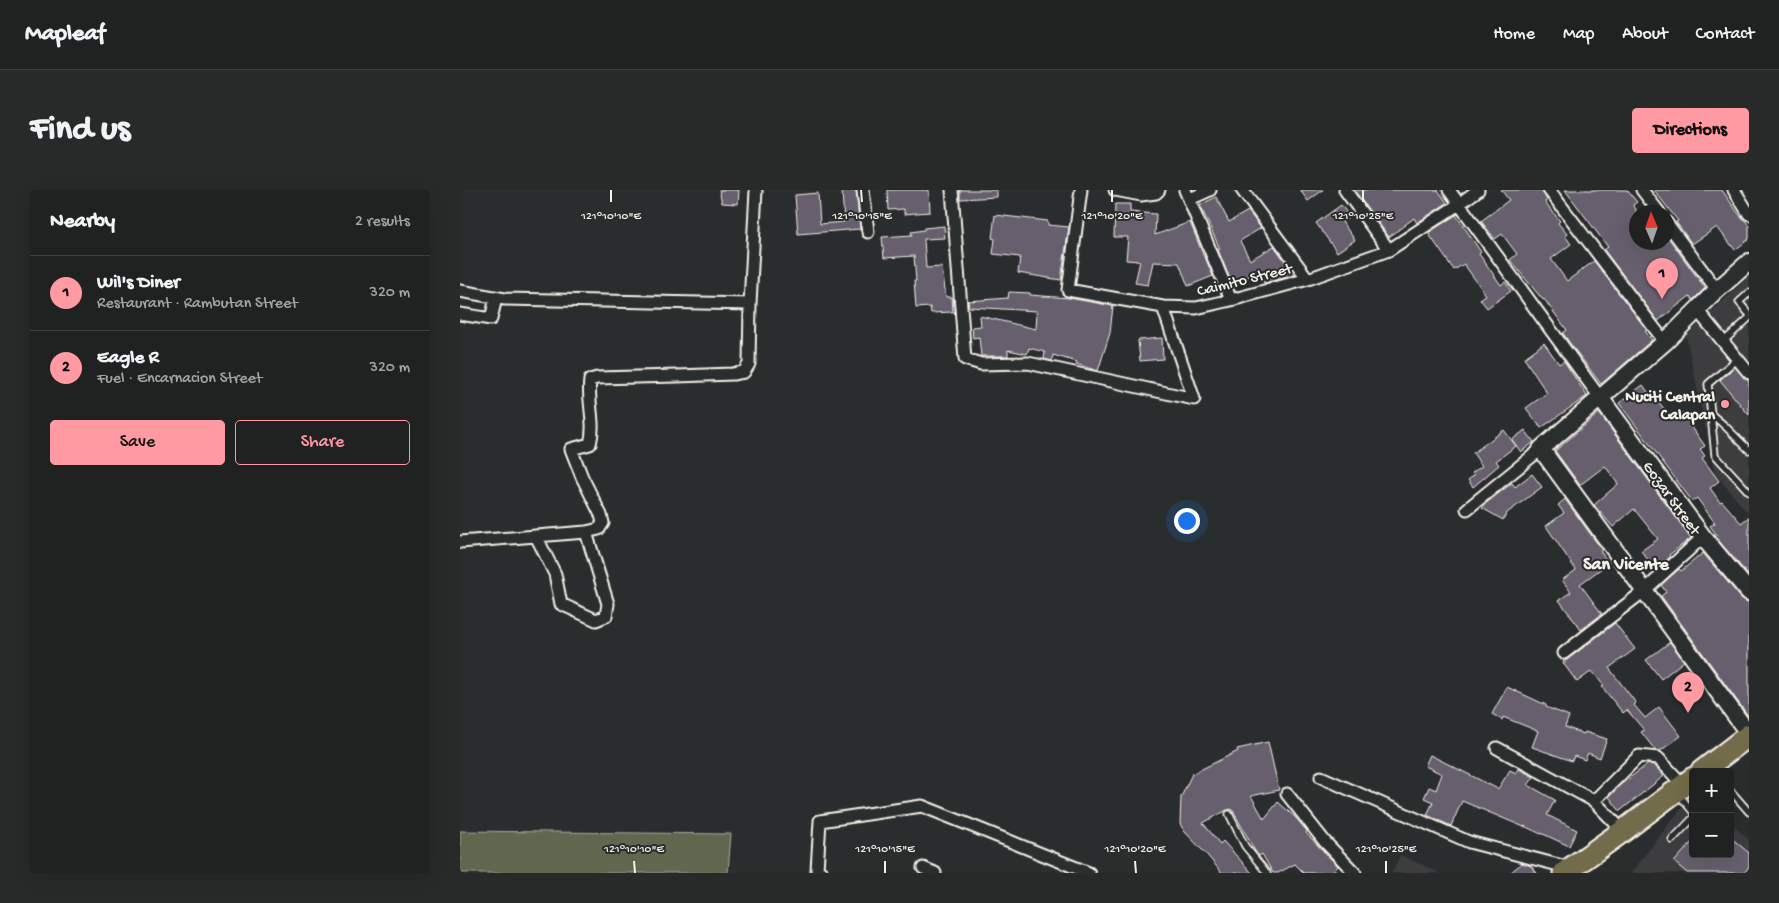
<!DOCTYPE html>
<meta charset="utf-8">
<style>
:root{--surface:#202222;--page:#282a2a;--text:#f1f3f6;--muted:#a2a4a5;--line:#3d3f40;--accent:#ff9aa2}
body{margin:0;font-family:"Gochi Hand",sans-serif;background:var(--page);color:var(--text)}
.controls{position:absolute;right:15px;bottom:15px;display:grid;overflow:hidden;border-radius:5px;box-shadow:0 5px 20px #0002}
.controls button{width:45px;height:45px;display:grid;place-items:center;padding:0;border:0;border-bottom:1px solid var(--line);background:var(--surface);color:var(--text);font:25px sans-serif}
.compass{position:absolute;left:1169px;top:15px;width:45px;height:45px;border-radius:50%;background:var(--surface);box-shadow:0 5px 20px #0002;rotate:358deg}
.you{position:absolute;left:726px;top:330px;width:18px;height:18px;margin:-12px;border:4px solid #fff;border-radius:50%;background:#1a73e8;box-shadow:0 0 0 8px #1a73e833}
.badge{display:grid;place-items:center;width:32px;height:32px;border-radius:50%;background:var(--accent);color:#111;font-size:16px;font-weight:700}
.pin{position:absolute;translate:-50% -41px;filter:drop-shadow(0 1px 2px #0008)}
.pin::after{content:'';position:absolute;top:26px;width:18px;height:15px;background:inherit;clip-path:polygon(0 0,100% 0,50% 100%)}
.list{margin:0;padding:0;list-style:none}
h2{display:flex;justify-content:space-between;align-items:center;height:65px;margin:0;padding:0 20px;font-size:21px}
h2 small{font-size:16px;font-weight:400;color:var(--muted)}
.list li{display:grid;grid-template-columns:32px 1fr auto;gap:15px;align-items:center;box-sizing:border-box;height:75px;padding:0 20px;border-top:1px solid var(--line)}
.list b{display:block;font-size:19px;white-space:nowrap}
.list p{margin:0;font-size:16px;white-space:nowrap;color:var(--muted)}
.list em{font-size:16px;font-style:normal;color:var(--muted)}
.actions{display:flex;gap:10px;padding:15px 20px}
.actions a{flex:1;padding:11px 0;border:1px solid var(--accent);border-radius:5px;text-align:center;font-size:18px;color:var(--accent)}
.actions .main{background:var(--accent);color:#111}
.map{position:relative;flex:none;width:1289px;height:683px;overflow:hidden;border-radius:5px}
header{display:flex;align-items:center;gap:30px;box-sizing:border-box;height:70px;padding:0 25px;background:var(--surface);border-bottom:1px solid var(--line)}
header strong{font-size:24px}
nav{display:flex;gap:28px;margin-inline-start:auto;font-size:18px}
.intro{display:flex;align-items:center;justify-content:space-between;box-sizing:border-box;height:120px;padding:0 30px}
h1{margin:0;font-size:35px}
.button{padding:12px 22px;border-radius:5px;background:var(--accent);color:#111;font-size:18px;font-weight:700}
main{display:flex;gap:30px;padding:0 30px}
aside{flex:1;background:var(--surface);border-radius:5px;box-shadow:0 5px 20px #0002}
.map>svg:first-child{display:block}
</style>
<header>
<strong>Mapleaf</strong>
<nav><a>Home</a><a>Map</a><a>About</a><a>Contact</a></nav>
</header>
<div class="intro"><h1>Find us</h1><a class="button">Directions</a></div>
<main>
<aside>
<h2>Nearby<small>2 results</small></h2>
<ul class="list">
<li><span class="badge">1</span><div><b>Wil's Diner</b><p>Restaurant · Rambutan Street</p></div><em>320 m</em></li>
<li><span class="badge">2</span><div><b>Eagle R</b><p>Fuel · Encarnacion Street</p></div><em>320 m</em></li>
</ul>
<div class="actions"><a class="main">Save</a><a>Share</a></div>
</aside>
<div class="map">
<svg width="1289" height="683" viewBox="0 0 1289 683">
<rect width="100%" height="100%" fill="#2a2d2e"/>
<filter id="ink" filterUnits="userSpaceOnUse"><feTurbulence type="fractalNoise" baseFrequency=".02" numOctaves="2"/><feDisplacementMap in="SourceGraphic" scale="10" xChannelSelector="R" yChannelSelector="G"/><feConvolveMatrix kernelMatrix="1 2 1 2 8 2 1 2 1" color-interpolation-filters="sRGB"/></filter>
<g filter="url(#ink)">
<path fill="#3c3c41" d="M1289 86V325L1255 283 1226 146Z
M1233 604V664H1270V632L1289 650V683H1171L1223 616 1220 614Z
M940 665 980 683H932Z"/>
<path fill="#5f684f" stroke="#aaac9c" d="M0 641 271 644 268 683H0Z"/>
<path fill="#675e6e" stroke="#f4f1e8" d="M259 0H279L278 14 262 13Z
M396 0 400 39 338 44 335 5 358 3 360 34 384 32 382 1Z
M427 0H469L470 22 444 24V19L428 20Z
M500 0H537V7L500 9Z
M840 0H863L848 11Z
M894 0H978L987 13 957 33 954 28 929 47Z
M1041 0H1082L1087 10 1085 12 1100 31 1098 33 1107 44 1105 46 1111 54 1091 69 1107 91 1134 71 1187 140 1185 141 1192 150 1141 194 1109 152 1103 143 1107 140 1098 128 1084 109 1083 110 1050 70 1057 64 1042 44 1035 49 1021 31 1049 10Z
M1105 0H1167L1177 12 1173 15 1176 19V52H1206L1207 46 1245 98 1233 110 1230 106 1198 131 1144 60 1148 57Z
M1194 0H1262L1278 23 1289 35V49L1275 60 1257 37 1232 54 1216 32 1218 31Z
M756 7 769 32 788 21 801 38 780 51 790 70 814 56 835 85 804 93 797 82 772 94 758 60 760 59 740 15Z
M655 14H670V22L696 24 695 45 730 32 744 67H745L753 86 728 96 719 73 693 72 688 95 675 93 680 71 666 70 668 47H654Z
M881 15 890 27 882 32 895 50 877 62 856 33Z
M535 25 588 31V35L609 37 601 90 558 83 560 67 533 64 535 49 532 48Z
M996 25 1021 62 1019 64 1041 95 1045 92 1051 101 1027 118 1020 109 1026 105 1004 74 994 80 968 43Z
M484 36 485 48 464 49 466 78 482 77 486 107H492L493 122 471 123 470 117 456 118 454 91H456L454 66 424 68 422 47 452 45 451 42 464 40V38Z
M549 102 570 103V105L609 108 653 116 650 143 638 181 616 174 617 172 593 165 592 171 584 169 585 162 569 158 567 164 548 160V166H521L519 147 513 148 512 137 521 136 520 126 576 139 577 121 509 117 508 111 548 108Z
M702 148 703 169 680 171 678 150Z
M1084 153 1099 174 1104 171 1127 206 1081 238 1066 218 1087 203 1064 168Z
M1275 177 1289 192V225L1260 190Z
M1183 195 1195 212 1197 210 1213 230 1222 223 1245 256 1240 259 1245 266 1242 268 1259 291 1250 298 1260 312 1262 311 1281 333 1289 327V386L1258 350 1260 349 1250 336 1255 333 1237 308 1232 311 1159 213Z
M1139 223 1231 348 1209 365 1210 367 1196 380 1181 361 1198 349 1174 319 1153 337 1134 315 1158 294 1145 276 1120 295 1095 261Z
M1044 240 1056 256 1036 271 1039 275 1013 297 1008 290 1014 285 1012 283 1022 276 1013 263Z
M1065 240 1074 252 1061 262 1052 250Z
M1072 284 1082 297 1047 323 1043 330 1022 318 1025 314 1052 293 1055 297Z
M1105 309 1142 360 1140 361 1149 373 1120 394 1142 424 1121 440 1099 410 1111 402 1102 390 1116 380 1086 336 1104 323 1098 315Z
M1243 363 1281 408 1289 413V527L1201 406 1206 402 1201 395 1219 379 1221 381Z
M1155 433 1175 459 1149 478 1176 513 1174 515 1185 528 1199 517 1221 546 1200 561 1195 560 1181 542 1184 540 1167 520 1163 523 1142 497 1144 496 1132 481 1117 492 1103 473Z
M1210 452 1224 471 1201 489 1186 470Z
M1047 497 1086 515V517L1109 526 1105 537 1124 544 1125 542 1147 549 1140 568 1128 563 1125 570 1114 566 1112 571 1072 557 1078 541 1043 527 1042 530 1032 524Z
M808 552 819 600 791 606 804 629 818 612 835 627 847 641 846 643 878 676 872 683H844L835 674 818 683H813L802 664 799 666 795 661 772 619 767 620 743 633 760 654 763 651 792 683H762L747 665 725 642 720 634 721 607 732 584 778 561 777 559Z
M970 565 1038 599 1050 580 1056 583 1059 579 1074 587 1068 595 1095 610 1087 625 1117 640 1109 656 1081 643V644L1064 636V637L1002 611 991 636 967 625 973 612 964 608 969 597 976 600 982 584 965 576Z
M1188 574 1194 575 1204 586 1160 621 1149 607 1160 595Z
M1270 647 1289 663V677L1284 683H1227L1214 672 1233 651V664H1270Z
M1062 673 1071 676 1077 683H1050Z"/>
<g fill="none" stroke-linecap="round" stroke-linejoin="round">
<g stroke="#f4f1e8" stroke-width="9">
<path id="lane" d="M1289 103 1279 112 1289 124
M1263 152 1289 128
M1277 169 1248 194 1255 265 1289 302
M1251 224 1265 236 1289 260
M1270 600 1289 622
M1219 605 1233 622
M769 624 785 656 807 683
M1212 650 1233 628"/>
</g>
<g stroke="#f4f1e8" stroke-width="15">
<path id="street" d="M403 0 408 42
M492 0 505 169 521 174 568 173 734 209 703 117
M621 0 608 100 703 117 736 118 771 110 848 89 929 60 999 14 1018 0
M655 0 681 5 696 3 699 0
M725 0 771 110
M782 0 848 89
M885 0 929 60
M989 0 1141 209
M1089 0 1205 152
M1182 0 1199 22
M1274 0 1289 24
M730 9 750 0
M1206 32 1257 100
M0 101 45 109 290 114
M1237 120 1289 183
M0 124 31 129 36 108
M1007 319 1081 259
M76 346 95 384 101 414 136 430 146 426 148 414 126 342
M0 352 126 342 139 339 143 333 141 325 122 287 111 259 130 254C136 233 127 211 130 190L137 188 217 186 273 184 284 182 289 174 290 114 296 0
M1104 463 1184 401 1243 347
M1037 558 1134 611 1163 641
M861 587 1009 652 1110 678
M827 604 865 652 895 683
M1134 611 1179 566 1198 568 1223 595
M463 678 475 683
M362 683 357 680 360 631 462 616 629 683"/>
</g>
<g stroke="#f4f1e8" stroke-width="20">
<path id="secondary" d="M1289 72 1257 100 1205 152 1081 259 1289 544
M1141 209 1243 347 1289 402"/>
</g>
<g stroke="#f4f1e8" stroke-width="25">
<path id="highway" d="M1241 582 1289 545
M1104 683 1163 641 1233 588"/>
</g>
<use href="#lane" stroke="#2a2d2e" stroke-width="5.5"/>
<use href="#street" stroke="#2a2d2e" stroke-width="11"/>
<use href="#secondary" stroke="#2a2d2e" stroke-width="16"/>
<use href="#highway" stroke="#736c4b" stroke-width="21"/>
</g>
</g>
<path fill="none" stroke="#f4f1e8" stroke-width="2" d="M151 0V12M401 0 402 12M652 0V12M903 0V12M174 671 175 683M425 671V683M675 671 676 683M926 671V683"/>
<circle fill="#ff9aa2" stroke="#2a2d2e" stroke-width="2" cx="1265" cy="214" r="5"/>
<g text-anchor="middle" stroke-width="4" stroke-linejoin="round" paint-order="stroke">
<g font-size="16" fill="#f4f1e8" stroke="#2a2d2e">
<text transform="translate(784 88) rotate(-14)" y="6">Caimito Street</text>
<text transform="translate(1213 307) rotate(54)" y="6">Gozar Street</text>
</g>
<g font-size="16" font-weight="bold" fill="#f4f1e8" stroke="#2a2d2e" text-anchor="end">
<text x="1255" y="211">Nuciti Central<tspan x="1255" dy="18">Calapan</tspan></text>
</g>
<g font-size="18" font-weight="bold" fill="#f4f1e8" stroke="#2a2d2e">
<text x="1166" y="379">San Vicente</text>
</g>
</g>
<g font-size="12" text-anchor="middle" fill="#f4f1e8" stroke="#2a2d2e" stroke-width="4" stroke-linejoin="round" paint-order="stroke">
<text x="151" y="29">121°10'10"E</text>
<text x="402" y="29">121°10'15"E</text>
<text x="652" y="29">121°10'20"E</text>
<text x="903" y="29">121°10'25"E</text>
<text x="174" y="662">121°10'10"E</text>
<text x="425" y="662">121°10'15"E</text>
<text x="675" y="662">121°10'20"E</text>
<text x="926" y="662">121°10'25"E</text>
</g>
</svg>
<div class="controls">
<button>+</button>
<button>−</button>
</div>
<svg class="compass" viewBox="-18 -18 36 36"><path d="M0-13l5 13h-10z" fill="#e53935"/><path d="M0 13l5-13h-10z" fill="#a2a4a5"/></svg>
<div class="you"></div>
<div class="pin badge" style="left:1202px;top:109px">1</div>
<div class="pin badge" style="left:1228px;top:523px">2</div>
</div>
</main>
